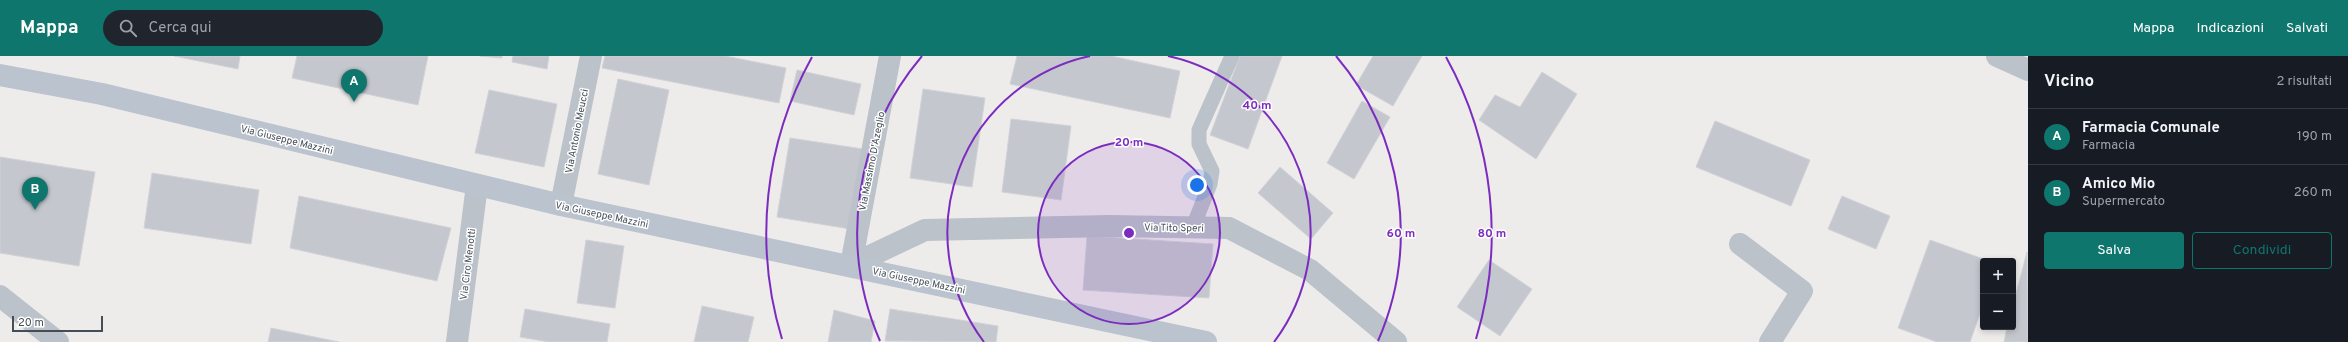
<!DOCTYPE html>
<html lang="it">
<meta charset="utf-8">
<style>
:root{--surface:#171b24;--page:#20242c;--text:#f1f3f6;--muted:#9ea1a6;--line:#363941;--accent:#0f766e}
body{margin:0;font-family:Overpass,sans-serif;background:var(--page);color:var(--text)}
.controls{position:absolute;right:12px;bottom:12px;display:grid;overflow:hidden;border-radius:4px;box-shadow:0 2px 6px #0003}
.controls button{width:36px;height:36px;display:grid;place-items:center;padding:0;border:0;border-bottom:1px solid var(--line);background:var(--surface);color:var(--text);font:20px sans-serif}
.scale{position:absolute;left:12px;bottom:10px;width:91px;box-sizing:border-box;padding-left:4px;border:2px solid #454e57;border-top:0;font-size:11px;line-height:14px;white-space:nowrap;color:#454e57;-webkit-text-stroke:3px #fff;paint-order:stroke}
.you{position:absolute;left:1197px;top:129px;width:14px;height:14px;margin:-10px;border:3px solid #fff;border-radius:50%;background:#1a73e8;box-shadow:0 0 0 6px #1a73e833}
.badge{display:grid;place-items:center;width:26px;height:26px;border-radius:50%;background:var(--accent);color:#fff;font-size:13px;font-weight:700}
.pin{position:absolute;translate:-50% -33px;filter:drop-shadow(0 1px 2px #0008)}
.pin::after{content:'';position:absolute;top:21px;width:14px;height:12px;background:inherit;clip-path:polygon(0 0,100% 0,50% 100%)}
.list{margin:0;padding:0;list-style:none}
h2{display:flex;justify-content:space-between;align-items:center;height:52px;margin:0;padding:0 16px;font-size:17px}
h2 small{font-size:13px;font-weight:400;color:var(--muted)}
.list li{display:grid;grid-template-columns:26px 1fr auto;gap:12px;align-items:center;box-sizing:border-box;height:56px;padding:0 16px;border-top:1px solid var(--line)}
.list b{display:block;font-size:15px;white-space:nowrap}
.list p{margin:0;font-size:13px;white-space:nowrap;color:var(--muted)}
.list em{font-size:13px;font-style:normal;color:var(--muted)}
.actions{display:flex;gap:8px;padding:12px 16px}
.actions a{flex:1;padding:9px 0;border:1px solid var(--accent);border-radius:4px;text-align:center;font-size:14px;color:var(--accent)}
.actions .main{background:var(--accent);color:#fff}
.icon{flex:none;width:22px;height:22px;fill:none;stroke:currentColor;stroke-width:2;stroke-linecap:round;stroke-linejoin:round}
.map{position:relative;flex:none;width:2028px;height:286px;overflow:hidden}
header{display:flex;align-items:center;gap:24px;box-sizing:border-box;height:56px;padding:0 20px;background:var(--accent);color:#fff}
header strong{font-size:19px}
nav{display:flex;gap:22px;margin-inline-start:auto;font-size:14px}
.search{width:280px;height:36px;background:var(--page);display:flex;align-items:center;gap:10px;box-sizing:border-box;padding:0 14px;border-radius:22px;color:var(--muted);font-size:15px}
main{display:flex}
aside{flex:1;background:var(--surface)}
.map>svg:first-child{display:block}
</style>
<header>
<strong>Mappa</strong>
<div class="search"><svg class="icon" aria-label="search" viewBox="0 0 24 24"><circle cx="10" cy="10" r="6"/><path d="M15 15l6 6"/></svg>Cerca qui</div>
<nav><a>Mappa</a><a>Indicazioni</a><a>Salvati</a></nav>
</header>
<main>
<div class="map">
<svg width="2028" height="286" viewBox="0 0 2028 286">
<rect width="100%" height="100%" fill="#eeebeb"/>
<path fill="#c5c7ce" stroke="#d0d2d7" d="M174 0H240L238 13Z
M297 0H428L418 49 292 22Z
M480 0H502V2Z
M513 0H549L547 13 512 6Z
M605 0H725L786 12 779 47 602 12Z
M1017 0H1111L1180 15 1170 62 1010 28Z
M1240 0H1282L1248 93 1210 79Z
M1373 0H1422L1393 50 1356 29Z
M797 14 861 28 854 59 790 45Z
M1542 16 1577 38 1536 103 1479 64 1495 39 1520 51Z
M618 23 669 34 649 129 598 118Z
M923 33 985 42 972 131 910 122Z
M489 34 557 48 544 111 475 97Z
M1362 45 1390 61 1354 123 1327 107Z
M1011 63 1071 70 1061 144 1002 136Z
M1715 65 1810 104 1791 150 1696 111Z
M790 82 863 93 850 173 777 161Z
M0 101 95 116 79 210 0 197Z
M1280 111 1333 157 1311 183 1258 137Z
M152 117 259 134 251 188 144 172Z
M299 140 451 172 437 225 290 192Z
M1842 140 1890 160 1876 193 1828 173Z
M1087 180 1213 188 1209 242 1083 234Z
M586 184 624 190 615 252 577 247Z
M1930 184 1989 205H1983V249L1970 286H1937L1898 272Z
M2027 196 2028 286H2004L2007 271H2013V249Z
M1489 204 1532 233 1500 280 1457 251Z
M702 250 754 261 748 286H694Z
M525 253 610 268 607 286H549L520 281Z
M890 253 998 270 996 286 885 285Z
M834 254 875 265 871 286H828Z
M271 272 339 286H268Z"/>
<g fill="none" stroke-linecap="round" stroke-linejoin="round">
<path stroke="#bbc2ca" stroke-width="15" d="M1193 171 1210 128 1212 115 1199 88V74L1232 0"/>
<path stroke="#bbc2ca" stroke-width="22" d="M1997 0 2028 14
M561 149 591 0
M1740 188 1802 235 1770 286
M851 209 925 174 1109 170 1229 172 1310 214 1396 286
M851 209 890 0
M0 240 58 286
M457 286 477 129"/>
<path stroke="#bac3ce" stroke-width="22" d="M0 19 102 38 561 149 1206 286"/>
</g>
<circle cx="1129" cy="177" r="91" fill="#7b2cbf" fill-opacity=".12"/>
<g fill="none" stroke="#7b2cbf" stroke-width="2">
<circle cx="1129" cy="177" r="91"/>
<path d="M984 286A181 181 0 0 1 1090 0M1168 0A181 181 0 0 1 1274 286"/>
<path d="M880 285A272 272 0 0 1 922 0M1336 0A272 272 0 0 1 1378 285"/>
<path d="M782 283A363 363 0 0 1 812 1M1446 1A363 363 0 0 1 1476 283"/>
</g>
<g text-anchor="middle" stroke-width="3" stroke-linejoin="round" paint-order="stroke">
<g font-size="10" fill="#454e57" stroke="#fff">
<text transform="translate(576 75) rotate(-79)" y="4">Via Antonio Meucci</text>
<text transform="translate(287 83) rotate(14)" y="4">Via Giuseppe Mazzini</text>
<text transform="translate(871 105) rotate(-79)" y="4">Via Massimo D'Azeglio</text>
<text transform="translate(602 158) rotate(12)" y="4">Via Giuseppe Mazzini</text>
<text transform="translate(1174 171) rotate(1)" y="4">Via Tito Speri</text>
<text transform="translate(467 208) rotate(-83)" y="4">Via Ciro Menotti</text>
<text transform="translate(919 224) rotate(12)" y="4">Via Giuseppe Mazzini</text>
</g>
</g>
<circle cx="1129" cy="177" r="6" fill="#7b2cbf" stroke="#fff" stroke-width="2"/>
<g font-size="12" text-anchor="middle" font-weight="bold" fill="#7b2cbf" stroke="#fff" stroke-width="3" stroke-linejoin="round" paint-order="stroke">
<text x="1257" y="53">40 m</text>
<text x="1129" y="90">20 m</text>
<text x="1401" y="181">60 m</text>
<text x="1492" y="181">80 m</text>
</g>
</svg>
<div class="controls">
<button>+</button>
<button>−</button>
</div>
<div class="scale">20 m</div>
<div class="you"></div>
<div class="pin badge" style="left:354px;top:46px">A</div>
<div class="pin badge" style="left:35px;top:154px">B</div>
</div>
<aside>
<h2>Vicino<small>2 risultati</small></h2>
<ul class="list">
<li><span class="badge">A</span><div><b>Farmacia Comunale</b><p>Farmacia</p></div><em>190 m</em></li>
<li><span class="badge">B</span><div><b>Amico Mio</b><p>Supermercato</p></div><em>260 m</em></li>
</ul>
<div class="actions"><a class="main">Salva</a><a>Condividi</a></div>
</aside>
</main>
